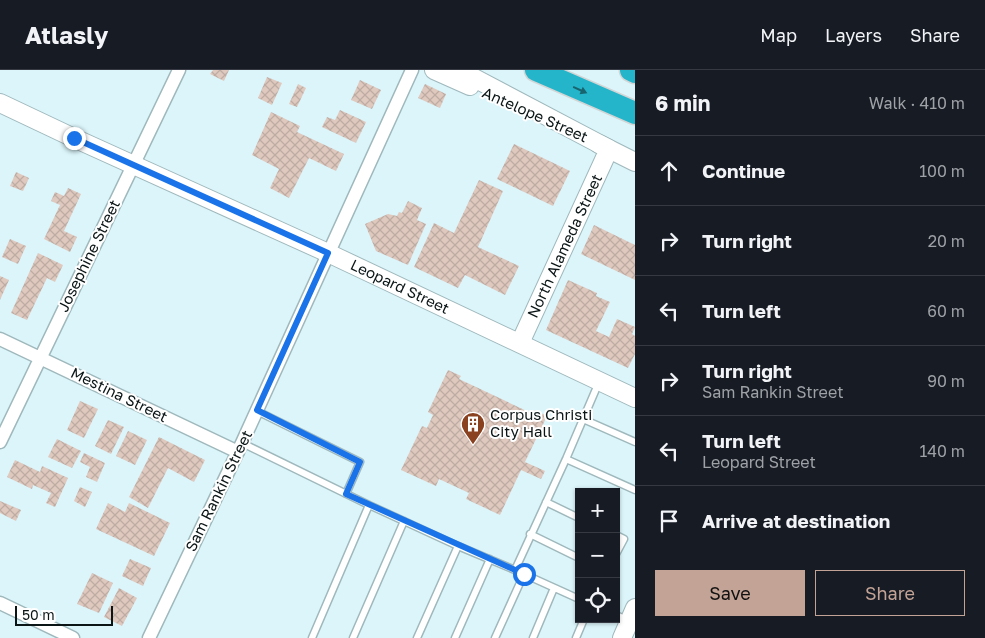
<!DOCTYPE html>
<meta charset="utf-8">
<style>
:root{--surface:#171b24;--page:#20242c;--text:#f1f3f6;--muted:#9ea1a6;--line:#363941;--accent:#c2a395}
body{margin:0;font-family:"Golos Text",sans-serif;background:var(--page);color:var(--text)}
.controls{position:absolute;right:15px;bottom:15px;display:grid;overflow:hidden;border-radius:0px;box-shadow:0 1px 4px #0004}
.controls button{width:45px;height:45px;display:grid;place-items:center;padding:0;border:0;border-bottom:1px solid var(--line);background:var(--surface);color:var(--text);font:25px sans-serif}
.scale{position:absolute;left:15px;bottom:12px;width:98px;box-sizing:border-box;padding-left:5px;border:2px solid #0b1516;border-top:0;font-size:14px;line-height:18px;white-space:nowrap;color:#0b1516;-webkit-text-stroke:4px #fff;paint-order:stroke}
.stop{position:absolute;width:15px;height:15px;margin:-11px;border:4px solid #1a73e8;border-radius:50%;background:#fff}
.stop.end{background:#1a73e8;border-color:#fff;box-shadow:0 1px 5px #0008}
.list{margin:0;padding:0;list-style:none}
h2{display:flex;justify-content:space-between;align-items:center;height:65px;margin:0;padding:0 20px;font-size:21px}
h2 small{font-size:16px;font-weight:400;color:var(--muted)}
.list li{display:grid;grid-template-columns:32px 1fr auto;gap:15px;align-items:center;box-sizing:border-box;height:70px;padding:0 20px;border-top:1px solid var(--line)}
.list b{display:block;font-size:19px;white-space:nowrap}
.list p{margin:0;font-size:16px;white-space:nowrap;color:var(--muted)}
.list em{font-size:16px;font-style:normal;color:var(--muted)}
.actions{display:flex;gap:10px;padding:15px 20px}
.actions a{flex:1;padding:11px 0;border:1px solid var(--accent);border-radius:0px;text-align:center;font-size:18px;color:var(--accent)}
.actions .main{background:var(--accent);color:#111}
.icon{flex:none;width:28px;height:28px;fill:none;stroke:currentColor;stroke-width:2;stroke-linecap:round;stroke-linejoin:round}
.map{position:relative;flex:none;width:635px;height:568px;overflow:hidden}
header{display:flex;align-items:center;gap:30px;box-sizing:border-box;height:70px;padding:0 25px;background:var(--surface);border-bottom:1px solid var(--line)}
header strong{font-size:24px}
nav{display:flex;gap:28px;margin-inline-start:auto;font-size:18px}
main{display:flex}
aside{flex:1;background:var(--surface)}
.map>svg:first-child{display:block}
</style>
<header>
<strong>Atlasly</strong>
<nav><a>Map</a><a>Layers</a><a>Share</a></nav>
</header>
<main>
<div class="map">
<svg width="635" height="568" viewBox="0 0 635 568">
<defs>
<pattern id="building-cross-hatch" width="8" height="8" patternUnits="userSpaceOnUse" patternTransform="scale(1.25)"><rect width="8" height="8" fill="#dfc9bf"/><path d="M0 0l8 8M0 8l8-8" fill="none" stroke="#beaca3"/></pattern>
</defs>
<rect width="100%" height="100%" fill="#dbf5fa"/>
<path fill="url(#building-cross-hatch)" d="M213 0H229L224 11 210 4Z
M267 7 282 13 272 35 258 28Z
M360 10 381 20 372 39 351 30Z
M298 14 306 18 297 37 289 34Z
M425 14 446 24 440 38 418 28Z
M340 40 366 52 356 73 322 57 327 47 335 50Z
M271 42 300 56 297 62 344 84 336 101 309 88 289 128 270 118 279 99 252 85Z
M514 74 570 101 553 136 497 109Z
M16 102 29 108 23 121 10 116Z
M479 110 503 121 478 177 519 196 505 225 465 205 458 218 414 197 434 153 454 163Z
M68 118 81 124 64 161 77 167 70 182 44 169 60 135 51 131 55 122 64 126Z
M408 131 422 138 417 150 426 154 408 195 376 181 365 154 388 144 397 146 399 142 402 143Z
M594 155 635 175V210L581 184Z
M10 169 26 176 18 194 2 187Z
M38 183 63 195 55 212 47 208 27 250 11 243Z
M0 206 9 210 0 230Z
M568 210 597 223 596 226 610 232 596 261 609 267 617 249 635 257 632 264 635 266V284L628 298 546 260Z
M448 300 461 306 459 309 533 344 535 340 547 346 525 392 545 401 541 409 521 400 500 445 466 429 469 423 439 409 436 416 401 400 422 356 427 358 433 345 428 342Z
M80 331 98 339 84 368 67 360Z
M108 350 124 357 111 384 95 376Z
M128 361 147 370 135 395 116 386Z
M159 367 205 390 194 412 168 398 148 438 129 427Z
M57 369 81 381 72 398 48 387Z
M84 383 105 393 97 412 86 407 90 397 80 392Z
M15 390 40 402 42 396 68 408 55 437 46 433 51 423 33 415 32 419 7 407Z
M80 417 92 422 85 437 74 431Z
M0 431 21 440 16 451 0 443Z
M108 433 125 442 129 433 170 453 154 486 96 459Z
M130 489 151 498 143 516 122 506Z
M92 503 113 513 99 543 77 534Z
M119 518 137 528 122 556 104 547Z"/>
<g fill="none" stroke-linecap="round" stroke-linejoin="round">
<g stroke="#9fb8bc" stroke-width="9">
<path id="lane" d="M257 341 360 392 346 424
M583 349 635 372
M242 373 369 435 458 476
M566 389 635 420
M546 432 579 448
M530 464 579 488
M616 465 624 469 616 484
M579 529 515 500 566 389 599 312
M616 545 629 551
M312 568 369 435
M353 568 404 451
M417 568 458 476 515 500
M455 568 490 489
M495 568 524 504
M533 568 554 518
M576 568 584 549"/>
</g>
<g stroke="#9fb8bc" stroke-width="15">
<path id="street" d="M0 269 238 382
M0 372 179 0
M0 533 73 568
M149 568 242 373 412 0"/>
</g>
<g stroke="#9fb8bc" stroke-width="20">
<g id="secondary">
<path d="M434 0 470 16"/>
<path d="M459 0 609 79 520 273"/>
<path id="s1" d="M0 33 74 68 328 183 635 328"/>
<path d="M599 74 635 92"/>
<path d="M622 568 635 538"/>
</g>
</g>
<g stroke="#d3d5d5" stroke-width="25">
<path id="highway" d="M536 0 635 43
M631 0 635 2"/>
</g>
<use href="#lane" stroke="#fff" stroke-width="6"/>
<use href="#street" stroke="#fff" stroke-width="12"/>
<use href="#secondary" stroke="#fff" stroke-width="18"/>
<use href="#highway" stroke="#25b5ca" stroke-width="22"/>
</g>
<defs><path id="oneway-solid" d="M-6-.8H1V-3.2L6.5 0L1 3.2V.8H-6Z" transform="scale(1.25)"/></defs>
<use fill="#186570" href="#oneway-solid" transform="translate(580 20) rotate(24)"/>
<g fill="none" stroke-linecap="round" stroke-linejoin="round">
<path stroke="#1a73e8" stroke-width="6" d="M74 68 328 183 257 340 360 392 346 424 524 504"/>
</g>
<defs>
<g id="building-pin" transform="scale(1.25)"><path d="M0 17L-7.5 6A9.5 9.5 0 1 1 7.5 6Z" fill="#89411f" stroke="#fff"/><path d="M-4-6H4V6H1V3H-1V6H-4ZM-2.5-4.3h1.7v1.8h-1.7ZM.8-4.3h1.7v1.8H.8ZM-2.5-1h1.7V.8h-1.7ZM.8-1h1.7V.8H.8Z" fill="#fff"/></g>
</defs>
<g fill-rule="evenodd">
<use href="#building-pin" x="473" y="354"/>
</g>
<g text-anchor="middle" stroke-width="4" stroke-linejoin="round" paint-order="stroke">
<g font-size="15" fill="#0b1516" stroke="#fff">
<text transform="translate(535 45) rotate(24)" y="5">Antelope Street</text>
<text transform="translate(565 176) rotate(-65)" y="5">North Alameda Street</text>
<text transform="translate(89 186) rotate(-64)" y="5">Josephine Street</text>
<text dy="5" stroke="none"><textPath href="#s1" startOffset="440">Leopard Street</textPath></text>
<text transform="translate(119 325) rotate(26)" y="5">Mestina Street</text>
<text transform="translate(219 421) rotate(-64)" y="5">Sam Rankin Street</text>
</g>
<g font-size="15" fill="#0b1516" stroke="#fff" text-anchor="start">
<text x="490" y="350">Corpus Christi<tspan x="490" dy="17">City Hall</tspan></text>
</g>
</g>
</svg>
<div class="controls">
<button>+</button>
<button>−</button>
<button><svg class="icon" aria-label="locate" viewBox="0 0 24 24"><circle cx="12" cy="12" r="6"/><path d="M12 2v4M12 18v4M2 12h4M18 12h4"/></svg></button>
</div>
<div class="scale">50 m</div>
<div class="stop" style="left:524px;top:504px"></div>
<div class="stop end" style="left:74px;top:68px"></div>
</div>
<aside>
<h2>6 min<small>Walk · 410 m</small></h2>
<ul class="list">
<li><svg class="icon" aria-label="ahead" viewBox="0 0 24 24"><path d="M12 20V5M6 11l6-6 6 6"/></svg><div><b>Continue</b></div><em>100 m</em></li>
<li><svg class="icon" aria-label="right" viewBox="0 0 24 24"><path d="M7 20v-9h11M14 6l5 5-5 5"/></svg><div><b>Turn right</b></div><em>20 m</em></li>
<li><svg class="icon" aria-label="left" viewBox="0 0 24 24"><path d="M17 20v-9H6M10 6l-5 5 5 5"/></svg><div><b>Turn left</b></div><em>60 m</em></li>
<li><svg class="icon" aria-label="right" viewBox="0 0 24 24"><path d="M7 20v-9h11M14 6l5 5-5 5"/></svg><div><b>Turn right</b><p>Sam Rankin Street</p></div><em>90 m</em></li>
<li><svg class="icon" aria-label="left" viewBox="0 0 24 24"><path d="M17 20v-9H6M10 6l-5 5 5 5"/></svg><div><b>Turn left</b><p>Leopard Street</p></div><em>140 m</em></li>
<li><svg class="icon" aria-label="arrive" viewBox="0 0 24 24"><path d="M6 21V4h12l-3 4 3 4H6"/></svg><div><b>Arrive at destination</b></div></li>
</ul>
<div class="actions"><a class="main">Save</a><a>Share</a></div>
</aside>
</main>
